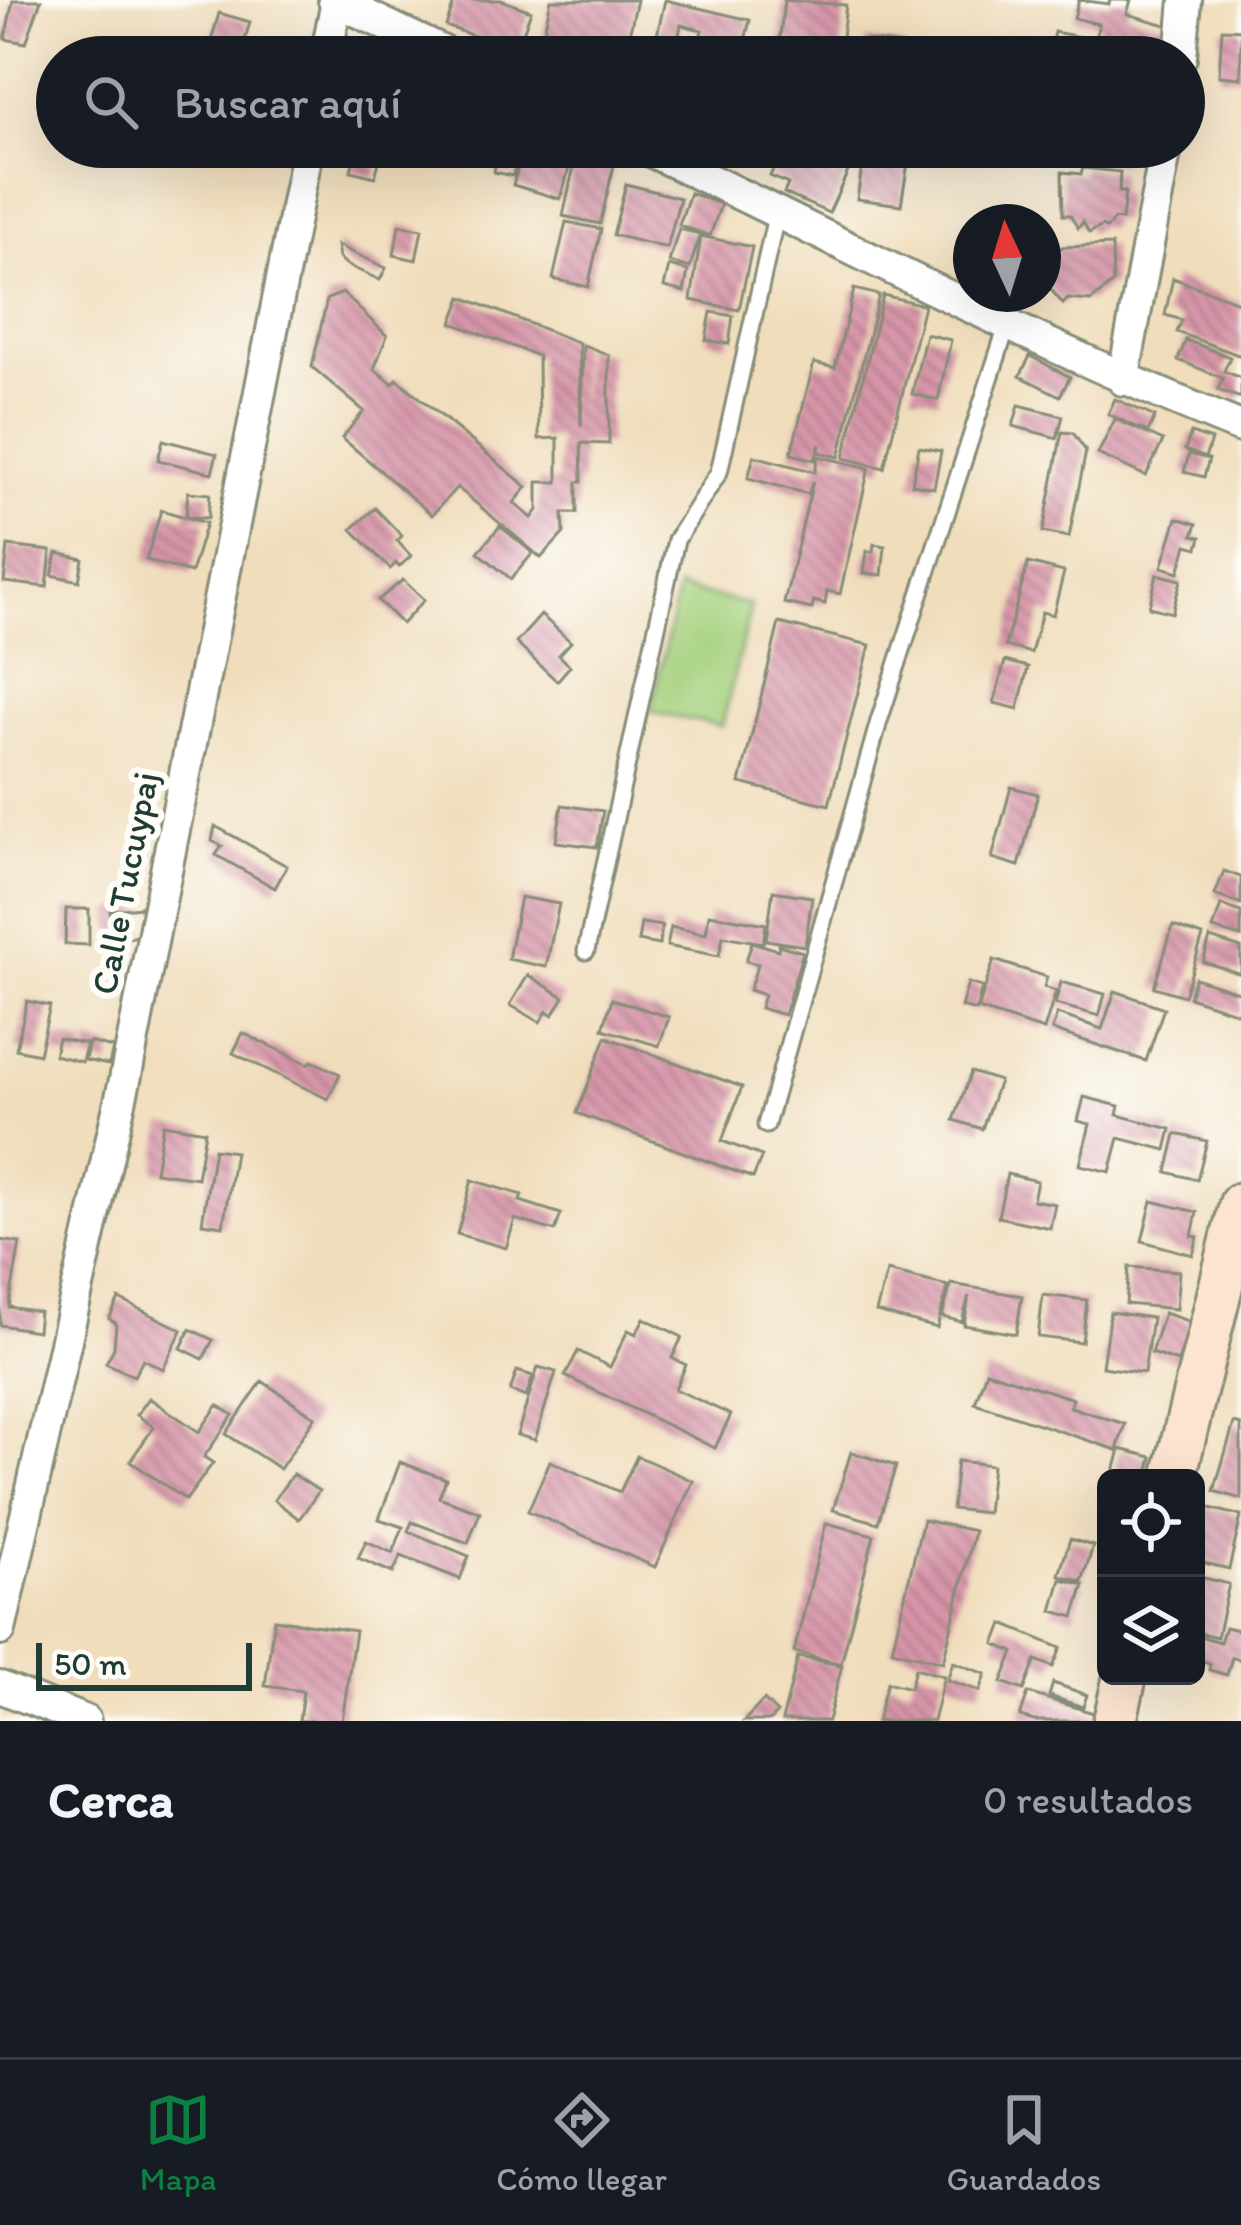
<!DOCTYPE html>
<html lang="es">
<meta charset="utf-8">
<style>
:root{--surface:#171b24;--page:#20242c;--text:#f1f3f6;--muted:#9ea1a6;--line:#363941;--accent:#0b8043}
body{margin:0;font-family:Itim,sans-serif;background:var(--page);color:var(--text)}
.controls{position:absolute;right:36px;bottom:36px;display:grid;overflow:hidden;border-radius:18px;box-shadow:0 12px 48px #0002}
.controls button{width:108px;height:108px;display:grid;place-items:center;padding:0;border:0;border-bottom:3px solid var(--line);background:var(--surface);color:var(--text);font:60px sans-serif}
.compass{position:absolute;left:953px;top:204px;width:108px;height:108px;border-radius:50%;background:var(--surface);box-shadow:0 12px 48px #0002;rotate:356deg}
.scale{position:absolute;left:36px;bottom:30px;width:216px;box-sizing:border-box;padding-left:12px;border:6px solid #1f3d34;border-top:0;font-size:33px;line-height:42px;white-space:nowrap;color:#1f3d34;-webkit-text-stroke:9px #fdfcf7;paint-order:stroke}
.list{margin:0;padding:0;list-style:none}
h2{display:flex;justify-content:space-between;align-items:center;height:156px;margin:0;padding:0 48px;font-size:51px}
h2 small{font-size:39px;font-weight:400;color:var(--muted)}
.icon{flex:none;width:66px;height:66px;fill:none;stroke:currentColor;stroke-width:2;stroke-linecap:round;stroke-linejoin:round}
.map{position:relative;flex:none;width:1241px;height:1721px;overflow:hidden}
.search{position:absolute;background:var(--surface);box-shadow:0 12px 48px #0002;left:36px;right:36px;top:36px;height:132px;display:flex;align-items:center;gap:30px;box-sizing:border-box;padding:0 42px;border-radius:66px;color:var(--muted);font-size:45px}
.sheet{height:336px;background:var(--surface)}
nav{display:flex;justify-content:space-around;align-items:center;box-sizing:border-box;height:168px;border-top:3px solid var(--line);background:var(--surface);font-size:33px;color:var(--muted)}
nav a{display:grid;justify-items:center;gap:6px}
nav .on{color:var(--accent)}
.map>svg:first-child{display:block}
</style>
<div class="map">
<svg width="1241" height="1721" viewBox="0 0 1241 1721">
<defs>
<pattern id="building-back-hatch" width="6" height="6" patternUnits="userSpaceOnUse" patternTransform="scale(3)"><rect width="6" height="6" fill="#d795a9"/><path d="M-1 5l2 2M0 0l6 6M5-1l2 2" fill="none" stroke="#ae7b8a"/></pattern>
</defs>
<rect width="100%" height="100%" fill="#fdfcf7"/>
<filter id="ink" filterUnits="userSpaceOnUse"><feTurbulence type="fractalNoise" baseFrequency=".00833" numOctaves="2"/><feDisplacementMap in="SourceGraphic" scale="24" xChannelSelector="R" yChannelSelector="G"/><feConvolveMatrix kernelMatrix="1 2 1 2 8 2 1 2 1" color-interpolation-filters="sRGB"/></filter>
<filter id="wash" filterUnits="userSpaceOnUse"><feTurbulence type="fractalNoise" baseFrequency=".004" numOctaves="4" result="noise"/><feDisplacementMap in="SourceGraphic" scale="48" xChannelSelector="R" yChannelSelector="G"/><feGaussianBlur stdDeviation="2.7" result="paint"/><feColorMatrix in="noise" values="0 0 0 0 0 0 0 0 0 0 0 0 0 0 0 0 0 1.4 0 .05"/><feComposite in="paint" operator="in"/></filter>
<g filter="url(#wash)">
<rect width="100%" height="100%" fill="#f0ddbc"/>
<path fill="#a6d17e" stroke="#628759" stroke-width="3" d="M678 588 751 605 722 726 651 712Z"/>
<g id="blocks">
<path fill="url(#building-back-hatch)" d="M13 0H41L26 43 5 39Z
M455 0H501L531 11 514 57 470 49 474 36 446 26Z
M551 0H637L624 57H538Z
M665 0 750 20 741 57 697 50 702 30 681 25 677 45 656 40Z
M784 0 846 5 840 53 779 46Z
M1079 0 1109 4 1110 0H1131L1127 14 1177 28 1169 57H1109L1091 52 1090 57H1049L1054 32 1081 37 1080 44 1093 46 1099 24 1074 18Z
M219 13 250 22 240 57 208 52Z
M1222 29 1241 30V78L1219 76Z
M866 40 904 45 903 51 914 52 913 57H864Z
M357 147H383L375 177 351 171Z
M499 147H519L513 176 494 172Z
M524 147H545L573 155 560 199 513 185Z
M795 147 849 169 829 213 784 193 788 184 770 176 776 163 788 162Z
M865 147 898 149 897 155 909 157 901 205 857 199Z
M1070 147H1126L1122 165 1095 161 1096 153 1092 154 1091 161 1069 158Z
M576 157 614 165 600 224 563 216Z
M1083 168 1120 172 1119 192H1125L1122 220 1114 219 1107 229 1102 226 1089 233 1083 222 1078 228 1070 215H1063L1062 172 1081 174Z
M626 184 680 198 667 248 613 235Z
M690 193 721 204 710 236 679 225Z
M566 222 601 229 588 287 553 279Z
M399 225 422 229 416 260 394 255Z
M679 229 700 234 690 268 669 262Z
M701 236 752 247 739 310 691 300Z
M337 245 386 268 380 280 347 265 339 258Z
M1112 245 1113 283 1091 301 1068 299 1063 304 1043 280 1051 272 1043 263 1062 247Z
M669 266 688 271 684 292 664 287Z
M1173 278 1241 303V356L1177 332 1182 320 1165 315Z
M854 289 879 295 839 457 819 452 820 444 815 460 791 454 814 363 835 368Z
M343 293 387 336 374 369 393 384 397 379 527 487 514 503 532 518 538 510V482H558V438L539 439 538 356 452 323 462 297 579 343 581 427 583 345 609 355V444L581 443 582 482H577V513H563L564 533 541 558 457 487 432 515 342 438 364 411 312 367 327 299Z
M883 295 924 305 884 468 844 458Z
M711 312 733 316 729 344 706 340Z
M926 334 951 340 938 400 912 394Z
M1186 340 1230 357 1224 371 1241 378V398L1218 390 1223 378 1178 360Z
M1030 356 1070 377 1060 396 1020 376Z
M1115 399 1155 417 1148 432 1108 414Z
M1019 405 1063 416 1057 438 1013 426Z
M1115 419 1163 441 1146 476 1098 454Z
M1062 432 1073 433 1086 451 1069 537 1043 532Z
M1191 433 1211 440 1205 458 1185 450Z
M163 440 217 454 212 473 158 460Z
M919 447 941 451 934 488 912 484Z
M1189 454 1209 459 1204 477 1184 472Z
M754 456 815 472 818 456 869 468 840 594 827 591 825 604 814 601 812 609 784 603 813 481 808 494 748 478Z
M188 492 210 494 208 518 186 517Z
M375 508 402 536 397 541 411 556 399 567 396 563 390 569 352 529Z
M161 510 206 523 191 573 146 560Z
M1177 518 1197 524 1193 535 1201 537 1198 548 1187 545 1179 572 1162 567Z
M500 526 533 553 511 579 478 552Z
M874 544 885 546 882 575 864 573 867 551 873 552Z
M8 546 51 551 47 587 4 582Z
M57 553 83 559 79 581 52 575Z
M1028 563 1064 572 1053 615 1042 612 1031 653 1005 646Z
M1157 574 1181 580 1172 613 1149 607Z
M403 580 424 600 402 624 378 600Z
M541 615 571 642 559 655 570 666 557 681 516 643Z
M779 623 870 645 829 805 740 783Z
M1005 661 1028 667 1018 709 994 703Z
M1011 787 1038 794 1019 866 992 858Z
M562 805 603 811 597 847 556 842Z
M215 826 287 866 275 888 216 855 222 846 212 841Z
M1224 871 1241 877V904L1215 895Z
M773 891 812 897 805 946 766 940Z
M520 897 559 904 546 967 508 959Z
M1221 905 1241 912V937L1213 929Z
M141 907 143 936 113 939 110 910Z
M66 909H89V945L65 944Z
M709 914 766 924 763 943 723 936 719 956 667 946 671 927 706 934Z
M641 923 662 926 659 945 638 941Z
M1173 926 1203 936 1184 996 1154 987Z
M1210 938 1241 948V974L1203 962Z
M752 942 778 950 779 945 803 952 784 1015 760 1008 764 995 749 990 758 964 746 961Z
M994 960 1047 977 1044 987 1056 991 1044 1030 978 1009Z
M528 975 564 997 553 1015 547 1011 540 1022 510 1005Z
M1195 978 1241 993V1014L1189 997Z
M1061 982 1105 994 1099 1016 1055 1004Z
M968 983 982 987 976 1011 961 1007Z
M1115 991 1164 1008 1146 1061 1052 1030 1057 1014 1102 1029Z
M612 999 669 1017 659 1046 603 1029Z
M27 1001 50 1006 39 1054 16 1049Z
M243 1033 308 1064 312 1061 340 1074 328 1099 233 1053Z
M606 1037 742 1087 722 1141 762 1156 753 1178 577 1113Z
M58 1038 86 1044 82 1062 54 1055Z
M89 1042 113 1048 109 1065 85 1060Z
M971 1072 999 1081 982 1129 954 1120Z
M1084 1097 1119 1106 1117 1115 1171 1129 1166 1150 1119 1138 1110 1172 1080 1165 1090 1124 1078 1121Z
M163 1124 205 1131 197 1178 155 1172Z
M1176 1134 1207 1141 1197 1180 1167 1172Z
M214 1149 235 1152 223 1226 202 1223Z
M1007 1174 1037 1181 1033 1200 1055 1204 1050 1228 998 1217Z
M472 1180 522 1195 520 1201 561 1214 555 1231 515 1219 506 1248 457 1234Z
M1152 1201 1197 1212 1192 1236 1198 1237 1193 1255 1142 1241Z
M0 1240 20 1243 9 1307 39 1312 37 1331 0 1325Z
M1129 1267 1179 1271 1176 1309 1126 1304Z
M887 1271 948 1286 937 1328 876 1312Z
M951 1284 1022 1296 1016 1334 964 1325 969 1296 962 1322 942 1317Z
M1043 1295 1087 1300 1082 1342 1038 1337Z
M119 1299 182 1330 163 1369 143 1359 134 1376 106 1363 114 1348 116 1323 109 1319Z
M1110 1312 1152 1318 1144 1373 1102 1367Z
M1164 1313 1191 1322 1178 1362 1151 1353Z
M644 1318 682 1337 672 1358 686 1365 675 1389 731 1415 715 1448 565 1376 578 1351 610 1367 628 1330 636 1334Z
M190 1329 213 1340 203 1359 181 1348Z
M538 1367 556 1372 535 1440 517 1435Z
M517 1371 533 1376 526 1397 510 1391Z
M986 1371 1073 1399 1070 1407 1125 1424 1117 1450 975 1403Z
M262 1381 315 1417 280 1469 226 1434Z
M149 1398 199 1432 218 1405 233 1415 204 1457 213 1463 186 1500 130 1461 154 1427 137 1415Z
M1234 1423 1241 1425V1499L1214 1491Z
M1120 1449 1152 1457 1147 1478 1114 1472Z
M851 1452 896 1466 878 1523 833 1510Z
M637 1456 693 1481 655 1567 528 1511 550 1461 620 1492Z
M957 1461 992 1465 987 1513 952 1509Z
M400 1462 446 1479 439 1497 480 1512 468 1543 412 1522 408 1531 469 1556 460 1579 401 1556 393 1573 358 1558 366 1541 393 1553 403 1527 379 1519Z
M293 1474 319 1491 299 1519 274 1500Z
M1203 1506 1241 1516 1229 1569 1196 1561V1531Z
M923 1520 974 1531 943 1662 892 1650Z
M826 1523 874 1535 841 1664 794 1652Z
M1070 1539 1093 1546 1082 1582 1059 1575Z
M1196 1576 1229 1584 1217 1637 1196 1632Z
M1061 1579 1084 1585 1074 1617 1052 1611Z
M274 1619 355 1631 342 1721H299L303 1691 265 1686Z
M1003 1624 1061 1648 1053 1667 1036 1660 1024 1690 1002 1682 1014 1652 995 1644Z
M1225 1627 1241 1631V1660L1232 1657 1227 1675 1209 1670 1210 1663 1196 1659V1635L1220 1642Z
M798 1657 842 1665 828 1721H782Z
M953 1662 986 1674 980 1691 947 1680Z
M915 1668 944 1676 933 1721H877L887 1682 910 1688Z
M1053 1683 1087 1695 1083 1707 1049 1696Z
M1028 1693 1097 1714 1094 1721H1034L1020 1717Z
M764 1700 777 1713 769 1721H744Z"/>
</g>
</g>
<g filter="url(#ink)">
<use href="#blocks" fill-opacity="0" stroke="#888d78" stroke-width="3"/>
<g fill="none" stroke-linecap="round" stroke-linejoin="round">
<g stroke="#888d78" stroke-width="21">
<path id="lane" d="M586 951 676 540 719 472 777 212
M766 1125 879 721 1007 326"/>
</g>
<g stroke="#888d78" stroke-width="36">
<path id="street" d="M334 0 454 57
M326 57 337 0
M1181 57 1186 0
M642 147C841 242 1036 345 1241 427
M1123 380 1166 147
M0 1630 125 1080 308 147
M0 1687 85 1721"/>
</g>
<g stroke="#888d78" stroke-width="48">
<path id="secondary" d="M1174 1478 1241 1204
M1115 1721 1125 1676"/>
</g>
<use href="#lane" stroke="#fff" stroke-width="15"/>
<use href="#street" stroke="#fff" stroke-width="30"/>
<use href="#secondary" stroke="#fde4d1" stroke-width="42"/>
</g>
</g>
<g text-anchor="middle" stroke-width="12" stroke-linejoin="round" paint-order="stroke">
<g font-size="36" fill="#1f3d34" stroke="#fdfcf7">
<text transform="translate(124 883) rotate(-79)" y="13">Calle Tucuypaj</text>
</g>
</g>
</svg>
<div class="controls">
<button><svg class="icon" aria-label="locate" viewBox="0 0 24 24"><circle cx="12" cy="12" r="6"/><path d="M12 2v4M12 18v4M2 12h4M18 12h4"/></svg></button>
<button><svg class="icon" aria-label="layers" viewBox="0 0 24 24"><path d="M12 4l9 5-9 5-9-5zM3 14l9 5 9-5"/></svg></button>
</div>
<svg class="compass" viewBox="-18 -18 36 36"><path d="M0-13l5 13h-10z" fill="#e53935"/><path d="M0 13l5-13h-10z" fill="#9ea1a6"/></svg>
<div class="scale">50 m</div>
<div class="search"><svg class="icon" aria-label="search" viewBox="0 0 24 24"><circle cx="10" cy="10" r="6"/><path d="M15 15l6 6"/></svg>Buscar aquí</div>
</div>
<section class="sheet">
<h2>Cerca<small>0 resultados</small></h2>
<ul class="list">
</ul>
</section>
<nav>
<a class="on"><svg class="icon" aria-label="map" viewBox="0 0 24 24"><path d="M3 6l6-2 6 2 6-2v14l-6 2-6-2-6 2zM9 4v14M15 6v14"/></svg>Mapa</a>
<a><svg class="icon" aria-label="directions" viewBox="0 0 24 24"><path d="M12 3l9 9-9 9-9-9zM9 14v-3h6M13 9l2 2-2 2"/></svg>Cómo llegar</a>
<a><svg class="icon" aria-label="saved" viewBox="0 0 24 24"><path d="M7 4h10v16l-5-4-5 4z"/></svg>Guardados</a>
</nav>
